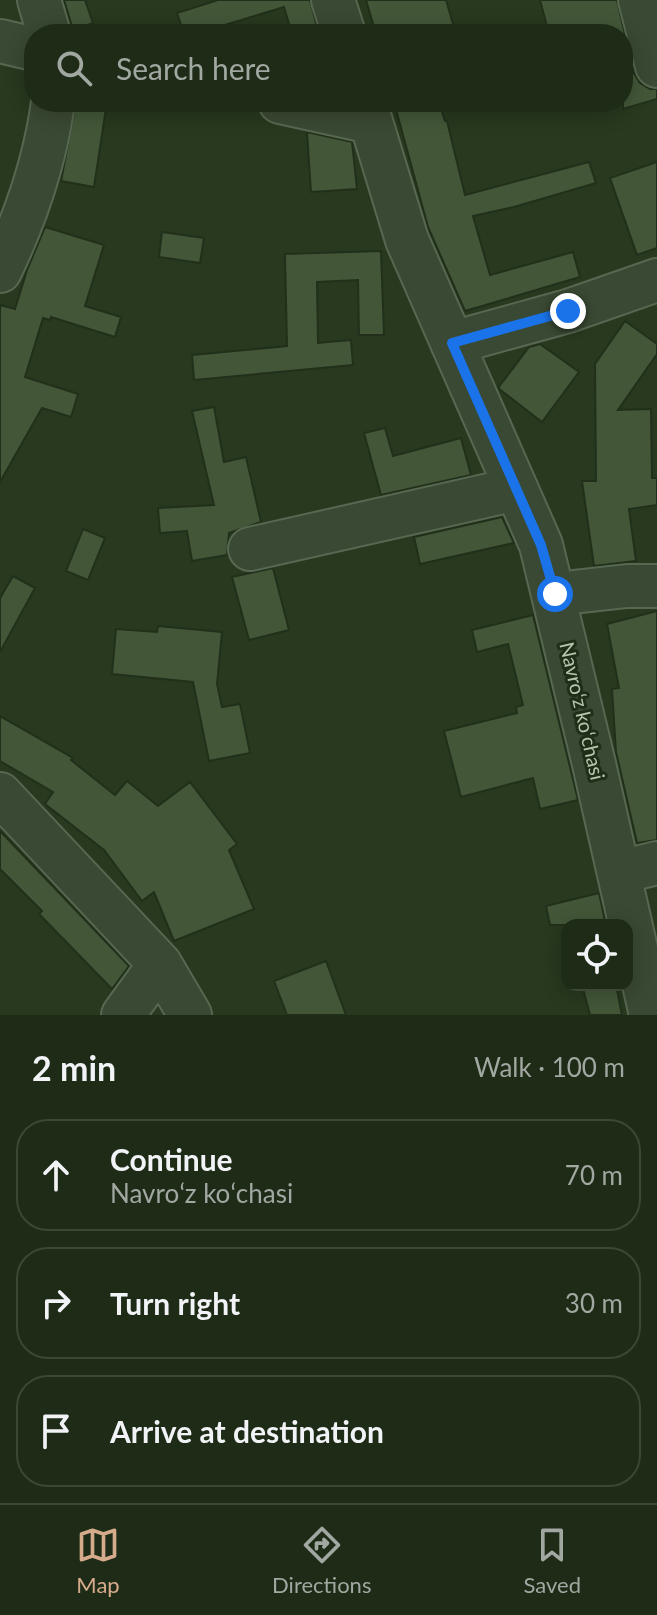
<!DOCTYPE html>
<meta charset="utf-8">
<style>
:root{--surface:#1e2b17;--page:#2b3724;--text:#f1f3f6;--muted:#a1a7a1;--line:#3c4736;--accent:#d6ab8b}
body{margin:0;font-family:Lato,sans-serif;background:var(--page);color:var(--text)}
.controls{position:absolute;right:24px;bottom:24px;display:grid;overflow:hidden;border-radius:16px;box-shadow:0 4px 20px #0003}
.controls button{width:72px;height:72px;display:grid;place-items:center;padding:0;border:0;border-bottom:2px solid var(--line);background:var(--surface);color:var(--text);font:40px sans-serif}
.stop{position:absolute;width:24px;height:24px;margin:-18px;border:6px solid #1a73e8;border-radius:50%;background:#fff}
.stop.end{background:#1a73e8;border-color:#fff;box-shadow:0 2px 8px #0008}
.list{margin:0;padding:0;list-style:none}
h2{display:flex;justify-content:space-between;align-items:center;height:104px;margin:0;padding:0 32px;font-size:34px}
h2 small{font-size:26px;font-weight:400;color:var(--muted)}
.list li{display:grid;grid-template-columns:52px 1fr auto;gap:24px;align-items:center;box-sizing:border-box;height:112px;margin:0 16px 16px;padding:0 16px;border:2px solid var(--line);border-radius:32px}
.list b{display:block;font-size:30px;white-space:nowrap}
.list p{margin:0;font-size:26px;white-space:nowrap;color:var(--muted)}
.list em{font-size:26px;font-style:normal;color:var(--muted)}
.icon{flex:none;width:44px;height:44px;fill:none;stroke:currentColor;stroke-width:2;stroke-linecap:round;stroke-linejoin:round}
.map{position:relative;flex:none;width:657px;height:1015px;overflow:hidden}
.search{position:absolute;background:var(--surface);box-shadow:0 4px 20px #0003;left:24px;right:24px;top:24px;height:88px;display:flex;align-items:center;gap:20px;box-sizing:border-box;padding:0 28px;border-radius:32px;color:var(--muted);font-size:30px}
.sheet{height:488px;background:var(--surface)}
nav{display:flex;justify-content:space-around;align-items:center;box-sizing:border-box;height:112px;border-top:2px solid var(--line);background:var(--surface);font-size:22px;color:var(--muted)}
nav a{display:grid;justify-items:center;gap:4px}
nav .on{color:var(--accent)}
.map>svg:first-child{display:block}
</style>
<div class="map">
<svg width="657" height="1015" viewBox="0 0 657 1015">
<rect width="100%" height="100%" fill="#28391f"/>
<path fill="#435738" stroke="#22301b" stroke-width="2" d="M64 0H85L93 23 73 30Z
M218 0H310L319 34H292L284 7 195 34H184L177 13Z
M366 0H446L456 34H376Z
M540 0H617L634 73 640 83 650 89H657V99L623 109V34H549Z
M76 102H107L94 187 61 181Z
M394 102H439L445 121H447L465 195 589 162 596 183 514 207 473 216 490 275 573 252 580 277 465 311 428 227Z
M307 132 352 142 357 189 311 192Z
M657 162V248L637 255 610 178Z
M45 227 104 245 85 306 121 317 115 337 51 317 50 320 43 318 25 377 78 394 71 417 42 408 0 482V305L15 309 27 270Z
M162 232 204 238 200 263 159 257Z
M381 251 384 335H359L358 280 317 282 318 343 351 340 353 365 194 380 192 355 287 346 285 254Z
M625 321 657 344V354L618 410 651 409 652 478H657V505L629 509 636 561 594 566 582 481H596L595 364Z
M540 344 579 372 542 422 498 388 529 347Z
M214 407 224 462 246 457 261 522 229 533 227 555 192 561 187 531 160 533 158 508 214 505 192 411Z
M385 428 393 456 461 438 471 475 381 495 364 433Z
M502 517 514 543 420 564 414 537Z
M83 529 105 538 88 580 66 571Z
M273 568 289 630 249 640 232 577Z
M13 576 35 588 0 652V598Z
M657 611V840L637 843 616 752 612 689 619 688 607 624Z
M533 615 578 800 540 809 533 778 461 797 444 731 517 713 516 707 523 705 508 644 477 652 472 630Z
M158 626 222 632 217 684 222 707 240 704 250 753 209 761 193 682 112 674 116 629 157 632Z
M0 716 73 758 71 760 115 795 127 781 158 806 190 782 237 844 229 850 254 909 174 941 154 892 142 901 104 850 45 804 53 792 0 761Z
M0 831 129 966 112 989 39 914 42 911 0 869Z
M599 893 606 925H550L546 906Z
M326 961 346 1015H287L274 981Z
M582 985H616L622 1015H590Z"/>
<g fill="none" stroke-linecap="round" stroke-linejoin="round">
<g stroke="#586751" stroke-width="46">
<path id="minor" d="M39 0 49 34
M333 0 344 34
M640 0 657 66
M0 41 34 49
M280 102 371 122
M365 102 407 240 541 545 594 764 651 1015
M0 271C26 217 45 162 53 102
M452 343 568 311 657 280
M250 549 516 489
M555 594 627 586H657
M0 794 160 964 190 1015
M620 872 657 863
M123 1015 160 964"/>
</g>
<use href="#minor" stroke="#3a4933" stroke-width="42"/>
</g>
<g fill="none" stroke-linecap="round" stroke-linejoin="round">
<path stroke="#1a73e8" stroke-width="10" d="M555 594 541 545 452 343 568 311"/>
</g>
<g text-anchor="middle" stroke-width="6" stroke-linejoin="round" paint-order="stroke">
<g font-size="20" fill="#b5c6ad" stroke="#202e19">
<text transform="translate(582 711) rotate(77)" y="7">Navroʻz koʻchasi</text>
</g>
</g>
</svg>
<div class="controls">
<button><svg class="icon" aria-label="locate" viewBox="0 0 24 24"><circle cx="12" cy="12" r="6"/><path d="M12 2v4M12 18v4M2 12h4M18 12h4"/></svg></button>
</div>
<div class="stop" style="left:555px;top:594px"></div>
<div class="stop end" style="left:568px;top:311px"></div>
<div class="search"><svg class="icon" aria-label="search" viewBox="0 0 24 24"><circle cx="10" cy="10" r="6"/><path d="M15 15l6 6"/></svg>Search here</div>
</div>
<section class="sheet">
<h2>2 min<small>Walk · 100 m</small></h2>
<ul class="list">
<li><svg class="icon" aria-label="ahead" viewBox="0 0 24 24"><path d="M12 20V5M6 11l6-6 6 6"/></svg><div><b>Continue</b><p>Navroʻz koʻchasi</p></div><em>70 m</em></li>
<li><svg class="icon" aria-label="right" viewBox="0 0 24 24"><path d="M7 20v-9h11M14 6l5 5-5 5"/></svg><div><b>Turn right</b></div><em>30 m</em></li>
<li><svg class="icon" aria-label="arrive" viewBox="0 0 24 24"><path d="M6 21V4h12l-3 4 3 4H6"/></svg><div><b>Arrive at destination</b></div></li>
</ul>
</section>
<nav>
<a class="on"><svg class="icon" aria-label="map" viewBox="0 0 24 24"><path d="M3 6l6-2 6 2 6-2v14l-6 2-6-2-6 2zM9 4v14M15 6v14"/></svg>Map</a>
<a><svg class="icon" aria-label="directions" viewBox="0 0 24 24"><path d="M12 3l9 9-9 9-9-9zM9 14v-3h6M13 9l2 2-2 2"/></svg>Directions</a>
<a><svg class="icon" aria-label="saved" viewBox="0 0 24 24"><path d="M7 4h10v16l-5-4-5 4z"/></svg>Saved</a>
</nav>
